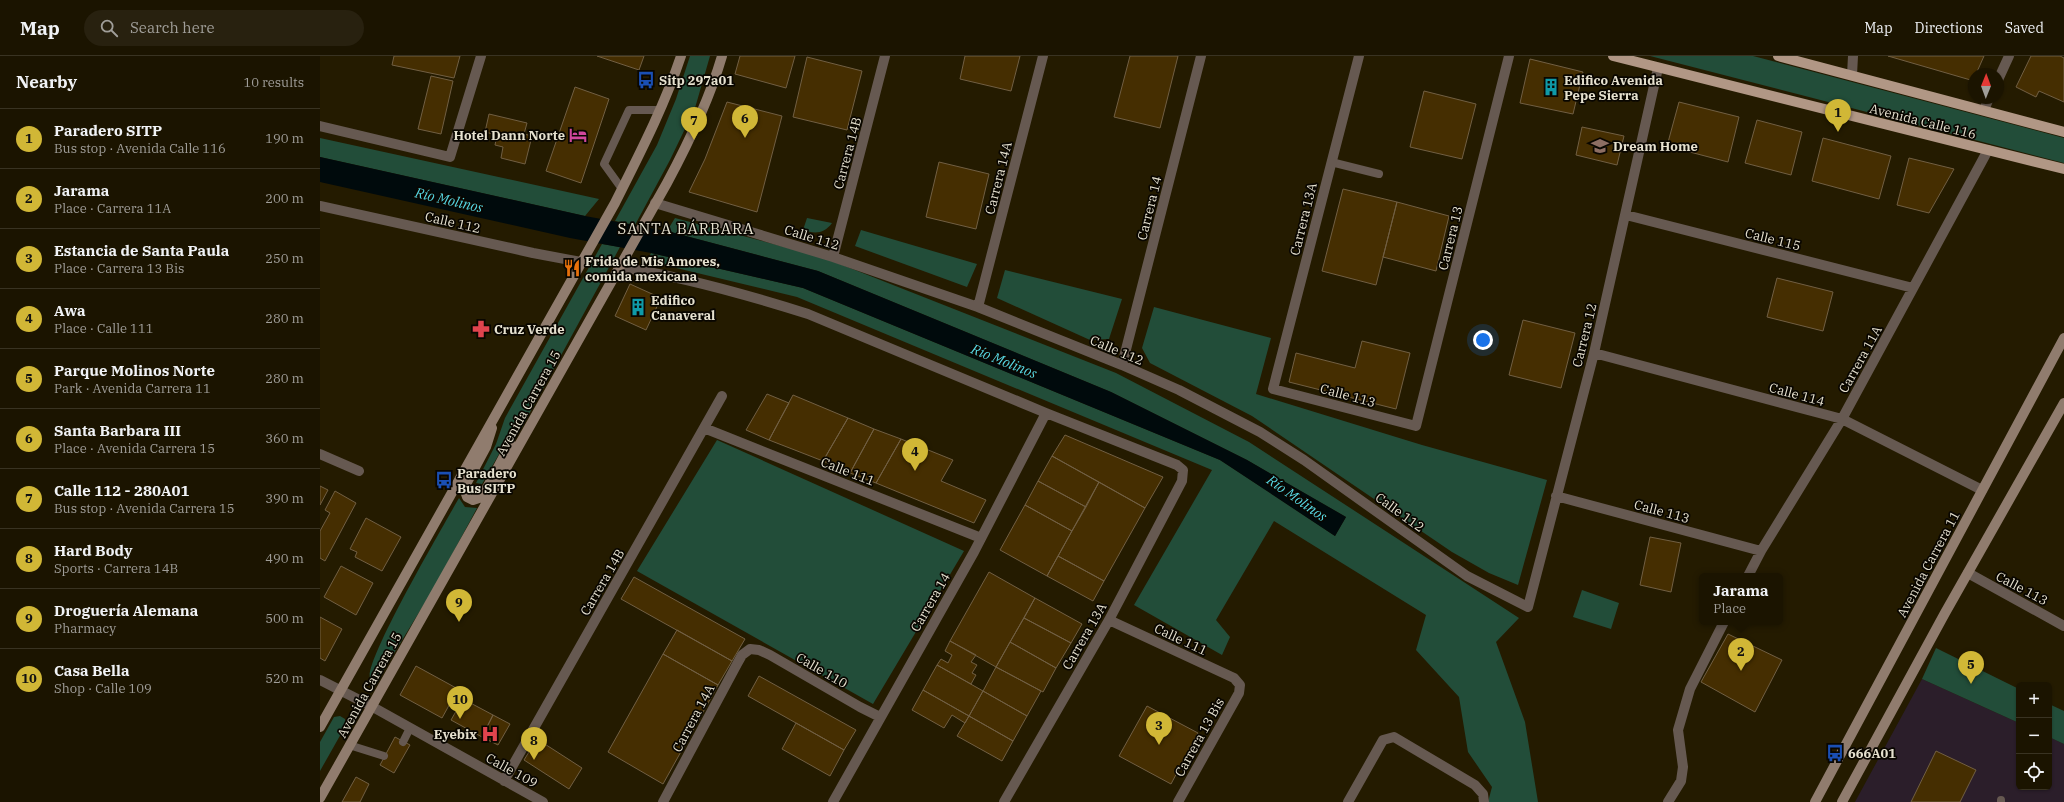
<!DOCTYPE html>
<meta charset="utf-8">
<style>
:root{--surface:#1b1400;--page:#28210f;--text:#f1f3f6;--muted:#a09e99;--line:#393322;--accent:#d1b736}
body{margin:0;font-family:"IBM Plex Serif",serif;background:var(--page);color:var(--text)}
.controls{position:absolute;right:12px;bottom:12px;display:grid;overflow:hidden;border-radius:6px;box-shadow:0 1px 3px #0004}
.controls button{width:36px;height:36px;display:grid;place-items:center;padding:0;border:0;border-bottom:1px solid var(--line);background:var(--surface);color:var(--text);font:20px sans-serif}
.compass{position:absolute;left:1648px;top:12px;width:36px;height:36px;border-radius:50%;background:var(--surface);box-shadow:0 1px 3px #0004;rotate:1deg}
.you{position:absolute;left:1163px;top:284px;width:14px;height:14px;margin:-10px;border:3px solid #fff;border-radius:50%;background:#1a73e8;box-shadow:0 0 0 6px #1a73e833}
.badge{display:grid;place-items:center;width:26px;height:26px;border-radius:50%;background:var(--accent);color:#111;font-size:13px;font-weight:700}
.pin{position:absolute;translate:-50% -33px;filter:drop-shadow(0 1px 2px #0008)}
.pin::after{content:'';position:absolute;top:21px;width:14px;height:12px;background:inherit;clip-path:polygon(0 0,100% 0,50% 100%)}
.popup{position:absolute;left:1379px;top:517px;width:84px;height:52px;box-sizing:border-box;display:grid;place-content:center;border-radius:6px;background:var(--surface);filter:drop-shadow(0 1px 3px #0005);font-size:13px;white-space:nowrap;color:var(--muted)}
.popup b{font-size:15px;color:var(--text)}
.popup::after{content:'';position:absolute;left:50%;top:100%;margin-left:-8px;border:8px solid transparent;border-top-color:var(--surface)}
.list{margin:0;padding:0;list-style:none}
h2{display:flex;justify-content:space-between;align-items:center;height:52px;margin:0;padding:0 16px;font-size:17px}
h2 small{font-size:13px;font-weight:400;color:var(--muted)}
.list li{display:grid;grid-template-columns:26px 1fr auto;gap:12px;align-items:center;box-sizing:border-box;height:60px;padding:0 16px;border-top:1px solid var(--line)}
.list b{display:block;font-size:15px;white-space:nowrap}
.list p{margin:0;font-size:13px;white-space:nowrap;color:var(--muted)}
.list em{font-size:13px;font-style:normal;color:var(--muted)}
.icon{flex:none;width:22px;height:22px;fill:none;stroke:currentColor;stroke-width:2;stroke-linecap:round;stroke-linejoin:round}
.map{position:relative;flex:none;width:1744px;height:746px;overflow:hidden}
header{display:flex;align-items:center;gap:24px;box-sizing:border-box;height:56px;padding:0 20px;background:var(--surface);border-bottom:1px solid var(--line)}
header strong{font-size:19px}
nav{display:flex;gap:22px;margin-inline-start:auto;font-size:14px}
.search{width:280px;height:36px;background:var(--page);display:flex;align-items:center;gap:10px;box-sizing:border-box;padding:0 14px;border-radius:22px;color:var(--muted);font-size:15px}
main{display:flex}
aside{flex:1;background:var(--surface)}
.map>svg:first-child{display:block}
</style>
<header>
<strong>Map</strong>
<div class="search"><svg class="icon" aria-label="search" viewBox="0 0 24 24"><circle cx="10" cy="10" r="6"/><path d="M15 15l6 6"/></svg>Search here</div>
<nav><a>Map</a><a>Directions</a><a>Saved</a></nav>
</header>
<main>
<aside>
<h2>Nearby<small>10 results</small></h2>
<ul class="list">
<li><span class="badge">1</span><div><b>Paradero SITP</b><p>Bus stop · Avenida Calle 116</p></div><em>190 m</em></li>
<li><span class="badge">2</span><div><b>Jarama</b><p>Place · Carrera 11A</p></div><em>200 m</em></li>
<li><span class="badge">3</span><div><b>Estancia de Santa Paula</b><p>Place · Carrera 13 Bis</p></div><em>250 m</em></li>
<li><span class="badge">4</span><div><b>Awa</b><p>Place · Calle 111</p></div><em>280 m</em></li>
<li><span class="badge">5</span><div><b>Parque Molinos Norte</b><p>Park · Avenida Carrera 11</p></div><em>280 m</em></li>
<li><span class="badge">6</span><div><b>Santa Barbara III</b><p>Place · Avenida Carrera 15</p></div><em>360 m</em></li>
<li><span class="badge">7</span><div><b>Calle 112 - 280A01</b><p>Bus stop · Avenida Carrera 15</p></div><em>390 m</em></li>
<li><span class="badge">8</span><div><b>Hard Body</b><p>Sports · Carrera 14B</p></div><em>490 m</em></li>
<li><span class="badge">9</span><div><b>Droguería Alemana</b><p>Pharmacy</p></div><em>500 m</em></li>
<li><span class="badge">10</span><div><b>Casa Bella</b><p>Shop · Calle 109</p></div><em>520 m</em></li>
</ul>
</aside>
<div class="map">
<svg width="1744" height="746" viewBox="0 0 1744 746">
<rect width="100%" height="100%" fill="#241b00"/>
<path fill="#2b1e2a" d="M1602 623 1699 667V731H1729V681L1744 688V746H1535Z"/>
<path fill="#224d39" d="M370 0H390L375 52 350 104 315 169 295 165 337 89 356 43Z
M1330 0H1433L1744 82V107Z
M0 82 279 143 265 160 0 101Z
M355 162 502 201 796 317 929 386 1199 562 1176 586 1205 666 1218 746H1168L1172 731 1148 696 1139 641 1096 594 1106 559 954 465 896 564 910 581 902 599 814 549 892 414 477 241 327 205 331 197 483 232 900 404 1015 480 1026 461 927 404 791 336 498 215 347 175Z
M487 162 512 167C504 178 495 178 483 174Z
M541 174 657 208 647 231 535 190Z
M282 188 300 191 202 371 183 391 162 428 156 427 176 388 185 362Z
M685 214 802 243 789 283 770 284 677 242Z
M834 251 951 282 936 338 1102 389 1227 424 1198 529 1169 517 1132 496 932 360 830 307 822 292Z
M397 384 644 495 553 648 317 515Z
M139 442 145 451 157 452 114 532 60 620 54 623 50 622C44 605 125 467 139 442Z
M1262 534 1299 547 1291 573 1253 561Z
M1616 592 1699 633V667L1602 623Z
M1729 648 1744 655V688L1729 681Z
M20 660 25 663 26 669 0 715V686L14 661Z"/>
<path fill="#000a0c" d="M0 101 265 160 347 175 498 215 791 336 927 404 1026 461 1015 480 900 404 483 232 331 197 250 182 0 126Z"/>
<path fill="#452e01" stroke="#715f43" d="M74 0H140L134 22 72 9Z
M277 0H324L319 14Z
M420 0H475L466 32 415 18Z
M645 0H700L691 35 640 23Z
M810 0H858L840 72 794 61Z
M1568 0H1664L1656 18H1654V25Z
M1711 0H1740L1744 2V46L1719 35 1716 41 1696 31Z
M487 1 542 15 527 74 473 61Z
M1210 3 1263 16 1253 58 1200 47Z
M111 20 133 25 121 78 98 73Z
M255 31 289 43 261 127 226 115Z
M1104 35 1156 48 1142 103 1090 91Z
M407 46 462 60 437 156 369 136 385 103Z
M1359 46 1419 61 1408 106 1347 90Z
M169 58 207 67 204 78 212 80 205 108 181 102 183 91 175 89 177 79 165 76Z
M1437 64 1482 76 1471 119 1425 107Z
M1262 71 1304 80 1297 109 1256 99Z
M1503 82 1571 100 1559 143 1492 125Z
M1589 102 1634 113 1609 157 1577 149Z
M619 106 669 118 656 173 606 161Z
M1023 133 1077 146 1056 229 1002 215Z
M1077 146 1129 160 1116 215 1063 201Z
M1457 222 1513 236 1503 275 1447 261Z
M310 228 341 242 326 274 295 260Z
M1203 264 1255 277 1241 332 1189 319Z
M1042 285 1090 297 1076 353 969 326 976 297 1035 312Z
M447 338 469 347 449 384 426 374Z
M473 339 528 362 503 405 449 384Z
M528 362 554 373 530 417 503 405Z
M554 373 581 383 556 427 530 417Z
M745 379 843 421 825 452 732 400Z
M581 383 633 404 621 425 666 444 654 467 556 427Z
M732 400 779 426 766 451 718 425Z
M718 425 766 451 752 475 705 449Z
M779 426 825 452 784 525 738 500Z
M0 430 8 434 0 449Z
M15 435 36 447 5 505 0 502V475L10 457 5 454Z
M705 449 752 475 727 520 680 494Z
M46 462 81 481 62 515 35 501 37 496 30 493Z
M1330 481 1361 487 1351 536 1320 529Z
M738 500 784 525 773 545 727 520Z
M21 510 53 527 36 559 4 541Z
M669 516 715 542 676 611 630 585Z
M314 521 425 583 412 605 301 543Z
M715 542 762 568 751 587 704 562Z
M0 561 22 573 5 605 0 602Z
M704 562 751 587 736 612 690 586Z
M357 574 412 605 398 629 343 598Z
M1408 578 1462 604 1435 656 1381 626Z
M630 585 656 599 651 606 657 609 652 617 656 619 651 628 617 609 621 603 628 607 632 599 625 595Z
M690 586 736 612 723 636 676 611Z
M343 598 398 629 343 728 288 696Z
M617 609 663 635 649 660 603 634Z
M96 610 138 633 122 662 80 639Z
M676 611 721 635 707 660 663 635Z
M439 620 536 674 524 694 428 640Z
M603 634 649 660 645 667 632 659 624 672 592 654Z
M663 635 707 660 693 685 649 660Z
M143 643 173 659 162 681 131 664Z
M827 650 878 677 851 728 799 700Z
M173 659 190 668 178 689 162 681Z
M649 660 693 685 682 705 637 680Z
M476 667 524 694 510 720 462 693Z
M75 681 90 689 74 717 60 709Z
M217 683 262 712 249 733 204 704Z
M1616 695 1656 714 1640 746H1591Z
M36 721 49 728 40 746H22Z"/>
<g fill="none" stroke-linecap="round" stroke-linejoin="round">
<path stroke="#665951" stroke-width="8" d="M1011 106 1059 118
M302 133 284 108 309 54H340
M83 686 90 672
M29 689 64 700
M1681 746V744"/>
<path stroke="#665951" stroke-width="10" d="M1039 0 953 333 1096 370 1189 0
M1532 19 1533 0
M1678 24 1689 0
M1664 54 1669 42
M0 70 130 101 161 0
M335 147 513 201 658 251 802 309 859 334 940 376 984 404 1147 520 1208 551 1274 297 1338 12
M0 150 213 197 261 206
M1306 159 1593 232
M513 201 565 0
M299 211C361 220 428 239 488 258L726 357 857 409 863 414 862 425 789 564 684 746
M658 251 723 0
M1274 297 1522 363 1662 434
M802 309 881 0
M384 372 661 482
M0 398 39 415
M1236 440 1441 495
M1648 517 1744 570
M1428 520 1441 495 1522 363 1668 94
M789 564 914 622 920 629 919 637 858 746
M51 650 223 746
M184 725 402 340
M343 746 417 608 422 599 430 593 439 594 450 599 540 651 560 661
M513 746 654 496 726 357
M1028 746 1063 684 1074 681 1155 729 1163 738 1164 746
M1348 746 1361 725 1363 711 1358 674 1370 633 1404 566"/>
<path stroke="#665951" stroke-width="10" d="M0 624 51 650"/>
<path stroke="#907c6e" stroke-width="10" d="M172 372 166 391 144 432 147 441 153 444 162 441 184 400 193 390
M0 671 295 147C319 99 344 51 361 0
M0 742 347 127C369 86 389 45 402 0
M1495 746 1744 282
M1522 746 1625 557 1744 347"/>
<path stroke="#b19785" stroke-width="10" d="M1293 0 1744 113
M1458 0 1744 76"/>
</g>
<defs>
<g id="bus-bare" transform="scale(1.38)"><path d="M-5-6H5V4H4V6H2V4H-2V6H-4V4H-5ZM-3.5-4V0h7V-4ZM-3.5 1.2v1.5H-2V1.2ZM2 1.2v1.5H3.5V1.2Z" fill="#1a4fb4" stroke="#090600" stroke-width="2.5" paint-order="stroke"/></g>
<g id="building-bare" transform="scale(1.38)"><path d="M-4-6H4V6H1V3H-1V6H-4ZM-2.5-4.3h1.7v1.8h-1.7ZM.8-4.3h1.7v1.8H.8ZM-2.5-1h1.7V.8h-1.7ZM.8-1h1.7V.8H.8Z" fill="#0f9aa8" stroke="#090600" stroke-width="2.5" paint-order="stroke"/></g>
<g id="hotel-bare" transform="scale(1.38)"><path d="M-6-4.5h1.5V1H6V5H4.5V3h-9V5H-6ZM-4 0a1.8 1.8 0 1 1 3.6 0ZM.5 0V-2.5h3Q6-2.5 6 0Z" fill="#d1479c" stroke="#090600" stroke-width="2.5" paint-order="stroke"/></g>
<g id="school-bare" transform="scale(1.38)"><path d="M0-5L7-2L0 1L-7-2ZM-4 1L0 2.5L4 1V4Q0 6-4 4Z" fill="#8d6e63" stroke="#090600" stroke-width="2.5" paint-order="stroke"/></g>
<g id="restaurant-bare" transform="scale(1.38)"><path d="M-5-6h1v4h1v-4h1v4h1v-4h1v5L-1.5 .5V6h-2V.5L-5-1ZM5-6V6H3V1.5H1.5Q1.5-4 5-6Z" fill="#e8710a" stroke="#090600" stroke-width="2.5" paint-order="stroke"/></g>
<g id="pharmacy-bare" transform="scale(1.38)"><path d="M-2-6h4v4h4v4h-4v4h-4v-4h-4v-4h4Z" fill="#e0444e" stroke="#090600" stroke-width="2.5" paint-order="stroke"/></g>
<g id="hospital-bare" transform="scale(1.38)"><path d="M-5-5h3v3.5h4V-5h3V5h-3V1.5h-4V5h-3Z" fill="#e0444e" stroke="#090600" stroke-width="2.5" paint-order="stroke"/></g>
</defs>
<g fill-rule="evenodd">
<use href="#bus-bare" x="326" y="24"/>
<use href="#building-bare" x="1231" y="31"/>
<use href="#hotel-bare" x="258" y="79"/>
<use href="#school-bare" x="1280" y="90"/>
<use href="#restaurant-bare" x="252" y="212"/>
<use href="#building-bare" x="318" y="251"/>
<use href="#pharmacy-bare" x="161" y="273"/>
<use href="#bus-bare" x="124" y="424"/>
<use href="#hospital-bare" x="170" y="678"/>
<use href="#bus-bare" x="1515" y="697"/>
</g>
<g text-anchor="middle" stroke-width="3.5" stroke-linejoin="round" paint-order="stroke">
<g font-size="13" font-weight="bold" fill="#e6e1cf" stroke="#090600" text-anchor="start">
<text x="339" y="29">Sitp 297a01</text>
<text x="1244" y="29">Edifico Avenida<tspan x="1244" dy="15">Pepe Sierra</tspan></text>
<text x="245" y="84" text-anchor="end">Hotel Dann Norte</text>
<text x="1293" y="95">Dream Home</text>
<text x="265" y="210">Frida de Mis Amores,<tspan x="265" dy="15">comida mexicana</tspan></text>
<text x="331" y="249">Edifico<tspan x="331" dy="15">Canaveral</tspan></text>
<text x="174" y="278">Cruz Verde</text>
<text x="137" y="422">Paradero<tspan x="137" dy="15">Bus SITP</tspan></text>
<text x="157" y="683" text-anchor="end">Eyebix</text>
<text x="1528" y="702">666A01</text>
</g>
<g font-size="13" fill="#e6e1cf" stroke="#090600">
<text transform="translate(1603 65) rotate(14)" y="5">Avenida Calle 116</text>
<text transform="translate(527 97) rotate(-75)" y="5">Carrera 14B</text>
<text transform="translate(678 122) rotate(-76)" y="5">Carrera 14A</text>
<text transform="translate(829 152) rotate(-76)" y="5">Carrera 14</text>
<text transform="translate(983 163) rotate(-76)" y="5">Carrera 13A</text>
<text transform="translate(133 166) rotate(13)" y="5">Calle 112</text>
<text transform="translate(492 181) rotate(17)" y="5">Calle 112</text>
<text transform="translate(1130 182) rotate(-76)" y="5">Carrera 13</text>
<text transform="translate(1453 183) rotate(14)" y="5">Calle 115</text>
<text transform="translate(1264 279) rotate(-76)" y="5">Carrera 12</text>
<text transform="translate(797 294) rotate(23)" y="5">Calle 112</text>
<text transform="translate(1540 303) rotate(-61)" y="5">Carrera 11A</text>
<text transform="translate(1477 338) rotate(15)" y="5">Calle 114</text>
<text transform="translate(1028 339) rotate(15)" y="5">Calle 113</text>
<text transform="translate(208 347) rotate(-61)" y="5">Avenida Carrera 15</text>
<text transform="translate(528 415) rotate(21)" y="5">Calle 111</text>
<text transform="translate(1342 455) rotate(15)" y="5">Calle 113</text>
<text transform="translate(1080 456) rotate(36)" y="5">Calle 112</text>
<text transform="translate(1608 508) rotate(-62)" y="5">Avenida Carrera 11</text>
<text transform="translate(282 526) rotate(-60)" y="5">Carrera 14B</text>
<text transform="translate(1702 532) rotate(28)" y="5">Calle 113</text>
<text transform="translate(610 546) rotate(-60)" y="5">Carrera 14</text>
<text transform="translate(764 580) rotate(-60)" y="5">Carrera 13A</text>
<text transform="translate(861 583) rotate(25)" y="5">Calle 111</text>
<text transform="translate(502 614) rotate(30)" y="5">Calle 110</text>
<text transform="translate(49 629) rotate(-61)" y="5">Avenida Carrera 15</text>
<text transform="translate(373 662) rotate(-62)" y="5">Carrera 14A</text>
<text transform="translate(879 681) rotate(-61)" y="5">Carrera 13 Bis</text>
<text transform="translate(192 714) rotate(29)" y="5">Calle 109</text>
</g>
<g font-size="14" font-style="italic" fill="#57d7e3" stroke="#090600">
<text transform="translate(129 144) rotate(13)" y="5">Río Molinos</text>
<text transform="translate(684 305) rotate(22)" y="5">Río Molinos</text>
<text transform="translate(977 442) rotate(35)" y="5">Río Molinos</text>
</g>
<g font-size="15" letter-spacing="1" fill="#e6e1cf" stroke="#090600">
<text x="366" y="178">SANTA BÁRBARA</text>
</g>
</g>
</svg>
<div class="controls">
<button>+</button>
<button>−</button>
<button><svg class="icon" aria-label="locate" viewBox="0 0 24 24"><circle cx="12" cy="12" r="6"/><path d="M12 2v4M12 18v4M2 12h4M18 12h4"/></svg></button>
</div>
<svg class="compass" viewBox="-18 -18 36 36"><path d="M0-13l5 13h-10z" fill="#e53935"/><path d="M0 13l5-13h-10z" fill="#a09e99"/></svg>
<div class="you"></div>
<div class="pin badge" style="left:1518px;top:76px">1</div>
<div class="pin badge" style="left:1421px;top:615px">2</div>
<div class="popup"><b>Jarama</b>Place</div>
<div class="pin badge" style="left:839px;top:689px">3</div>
<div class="pin badge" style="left:595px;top:415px">4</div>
<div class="pin badge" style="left:1651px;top:628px">5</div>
<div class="pin badge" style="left:425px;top:82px">6</div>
<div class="pin badge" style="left:374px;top:84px">7</div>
<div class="pin badge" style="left:214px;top:704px">8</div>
<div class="pin badge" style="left:139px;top:566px">9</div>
<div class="pin badge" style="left:140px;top:663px">10</div>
</div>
</main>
